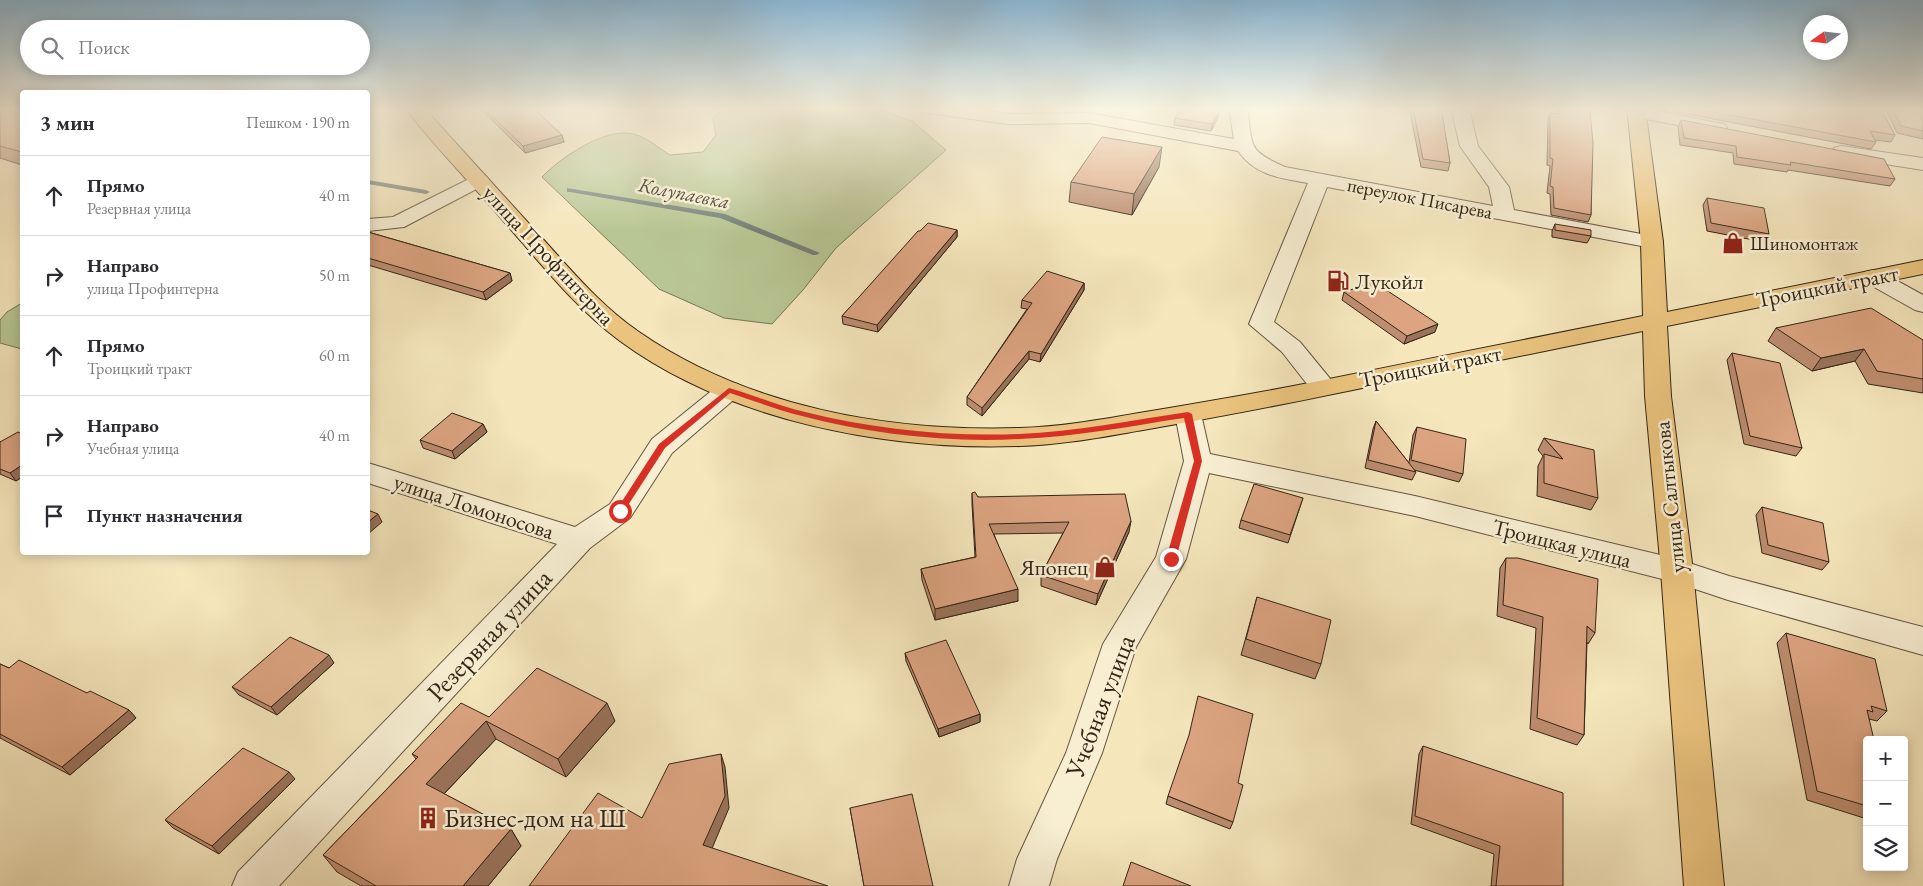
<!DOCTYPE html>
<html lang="ru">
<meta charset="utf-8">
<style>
:root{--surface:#fff;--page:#f7f7f7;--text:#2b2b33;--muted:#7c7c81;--line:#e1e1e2}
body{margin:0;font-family:"EB Garamond",serif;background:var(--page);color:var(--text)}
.controls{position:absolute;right:15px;bottom:15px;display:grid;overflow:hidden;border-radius:5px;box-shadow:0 2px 12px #0003}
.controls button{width:45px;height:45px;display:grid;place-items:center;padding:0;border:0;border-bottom:1px solid var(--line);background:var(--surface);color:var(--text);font:25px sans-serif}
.compass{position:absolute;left:1803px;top:15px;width:45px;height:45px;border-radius:50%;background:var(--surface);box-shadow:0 2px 12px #0003;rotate:256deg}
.stop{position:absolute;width:15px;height:15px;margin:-11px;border:4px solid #d93025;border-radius:50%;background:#fff}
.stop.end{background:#d93025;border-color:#fff;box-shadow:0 1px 5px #0008}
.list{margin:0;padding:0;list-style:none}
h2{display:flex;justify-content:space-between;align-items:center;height:65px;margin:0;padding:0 20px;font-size:21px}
h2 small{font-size:16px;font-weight:400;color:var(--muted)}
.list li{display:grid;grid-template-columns:32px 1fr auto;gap:15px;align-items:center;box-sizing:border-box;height:80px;padding:0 20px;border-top:1px solid var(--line)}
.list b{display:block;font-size:19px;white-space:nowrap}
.list p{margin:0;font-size:16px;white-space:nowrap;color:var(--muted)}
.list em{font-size:16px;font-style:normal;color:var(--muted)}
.icon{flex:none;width:28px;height:28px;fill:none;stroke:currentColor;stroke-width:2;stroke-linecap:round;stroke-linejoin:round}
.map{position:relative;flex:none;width:1923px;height:886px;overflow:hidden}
.search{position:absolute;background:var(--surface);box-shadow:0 2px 12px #0003;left:20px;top:20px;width:350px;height:55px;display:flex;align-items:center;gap:12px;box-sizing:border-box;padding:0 18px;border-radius:28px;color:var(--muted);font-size:19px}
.panel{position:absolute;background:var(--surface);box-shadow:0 2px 12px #0003;left:20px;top:90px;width:350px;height:465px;border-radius:5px}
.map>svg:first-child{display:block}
</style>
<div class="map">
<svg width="1923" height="886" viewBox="0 0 1923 886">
<rect width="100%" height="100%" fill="#f5e6bc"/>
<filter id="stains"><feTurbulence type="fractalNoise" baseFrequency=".004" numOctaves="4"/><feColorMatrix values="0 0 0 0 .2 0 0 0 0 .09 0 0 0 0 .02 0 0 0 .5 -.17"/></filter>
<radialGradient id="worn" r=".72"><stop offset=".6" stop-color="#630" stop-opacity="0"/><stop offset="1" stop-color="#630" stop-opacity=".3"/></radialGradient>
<path fill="#b8c693" stroke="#767654" d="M725 108H873L912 121 946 150 836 248 803 290 772 324 724 318 659 289 542 177C560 158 605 127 633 134 647 137 658 148 670 155L703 152 716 135 713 118Z
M22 303V349L0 343V320L7 312Z"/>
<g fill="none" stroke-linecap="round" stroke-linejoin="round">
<path fill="#758079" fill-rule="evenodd" d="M368 180 426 190 430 192 426 194 368 184Z
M567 188 725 214 820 253 816 255H813L720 218 570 192H567Z"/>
<g stroke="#645540" stroke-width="2">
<path id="minor" d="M919 108H968L1008 114 1089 113 1234 139 1229 108H1247C1253 147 1247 150 1285 167L1493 206 1489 187 1460 146 1451 108H1469L1478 146 1509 187 1514 210 1652 236 1660 237 1663 242 1660 247 1652 248 1327 187 1274 322 1300 342 1332 381 1336 387 1332 393 1323 395 1314 393 1282 352 1249 324 1308 183C1280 178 1256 176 1238 151L1089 123 1008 124 928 113 922 112Z
M1630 108H1643L1718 123 1724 124 1727 128 1724 132 1718 133 1636 117 1630 116 1627 112Z
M1841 146 1923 158V170L1834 156 1832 152 1834 148Z
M479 174 486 176 489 180 486 184 404 227 368 231V219L393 217Z
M1873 270 1881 272 1923 295V312L1915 310 1865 282 1862 277 1865 272Z
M729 382 738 384 742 390 738 396 672 453 630 518 590 548 279 886H232L238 872 557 544 368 483V463L575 527 610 504 652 439 720 384Z
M1188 405 1197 408 1201 414 1210 454 1415 496 1677 559 1729 576 1923 627V655L1728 600 1674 582 1415 516 1209 473 1186 559 1136 647 1102 753 1057 859 1049 886H1009L1017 859 1066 753 1103 644 1156 557 1184 461 1175 414 1179 408Z"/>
</g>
<g stroke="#332516" stroke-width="2">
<path id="major" d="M405 108H424C463 151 503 195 542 238 572 271 601 306 639 332 748 407 887 432 1019 428 1059 427 1099 420 1139 413 1199 403 1259 393 1319 381 1427 359 1535 338 1643 316L1641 242 1627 108H1645L1663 242 1667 312 1923 260V274L1667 326 1671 396 1693 571 1724 886H1684L1661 571 1645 396 1643 331C1540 352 1436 373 1333 394 1270 407 1206 419 1143 430 1102 437 1061 445 1020 446 887 451 729 421 620 341 574 307 538 260 500 217 469 181 434 146 405 108Z"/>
</g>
<use href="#minor" fill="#f8efd3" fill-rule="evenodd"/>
<use href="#major" fill="#eac37e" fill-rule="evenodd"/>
</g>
<path fill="#bd8d6f" stroke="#332516" d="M0 108H22V165L0 158Z
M480 108H533L562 135 564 142 525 153Z
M1409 108H1441L1450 163 1448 171 1421 167Z
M1557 108H1590L1591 215 1588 222 1551 215 1550 194 1547 193 1550 166 1547 165 1548 119 1550 113 1557 114Z
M1676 108H1880L1895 135 1891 142 1874 140 1876 142 1871 149 1676 112Z
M1885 108H1923V139L1897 133Z
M1219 111 1218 117 1211 131 1174 125 1175 118Z
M1681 120 1895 179 1890 186 1788 170 1787 172 1734 164 1733 153 1680 145 1678 127Z
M1159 167 1132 215 1069 202 1071 182Z
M1707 198 1769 234 1764 242 1707 231 1703 205Z
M1555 224 1591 236 1587 243 1552 237V231Z
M957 230V237L878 332 843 324 842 316 920 231Z
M368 232 510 273 512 281 486 300 368 265Z
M1084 283V290L1040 362 1029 359 982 416 967 405V397L1027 309 1021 308 1022 300Z
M1344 292 1435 332 1404 344 1342 300Z
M1776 328 1923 340V393L1868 384 1855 361 1812 371 1768 341Z
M1732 353 1802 448 1796 456 1744 444 1727 360Z
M1376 421 1409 463 1413 435 1417 427 1463 474 1459 482 1414 470 1416 472 1412 480 1365 468 1373 429Z
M483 424 487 432 455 459 423 448 420 440Z
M22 434V477L16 481 0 474V442Z
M1544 438 1598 498 1591 510 1537 496 1538 466 1543 456 1538 450Z
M972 493 978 497 1129 532 1096 605 1041 586V575L1063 533 994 534 1018 601 935 620 922 580 921 569 975 557 972 504Z
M1303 498 1288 543 1239 528 1241 520Z
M1762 507 1829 562 1822 570 1762 553 1756 515Z
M1506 558 1595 633 1588 644 1587 642 1584 735 1577 745 1530 729 1536 628 1497 616 1500 568Z
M1257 597 1321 664 1315 679 1241 655Z
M1786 633 1887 711 1877 721 1869 719 1867 740V819L1807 800 1777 643Z
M905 653 980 714V722L939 737 906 661Z
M334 663 277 715 239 695 232 687Z
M0 664 9 668 87 693 129 710 136 718 70 775 0 738Z
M489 717 615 721 566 777 496 739 444 794 511 829 521 846 488 886H361L337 872 323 855 416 759 412 754Z
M1423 746 1563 886H1491L1494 854 1411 824 1419 754Z
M295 779 219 854 173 828 165 820Z
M1168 796 1233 822 1230 829 1166 804Z
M850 808 933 886H864Z"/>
<path fill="#9a735a" stroke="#332516" d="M1219 111 1218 117 1211 131 1212 124Z
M562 135 564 142 525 153 523 146Z
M1162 147 1159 167 1132 215 1134 194Z
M957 230V237L878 332 877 325Z
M510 273 512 281 486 300 483 292Z
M1084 283V290L1040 362 1041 354Z
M1438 324 1435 332 1404 344 1407 336Z
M1864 349 1855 361 1812 371 1821 358Z
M1029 351V359L982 416V408Z
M483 424 487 432 455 459 452 451Z
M22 465V477L16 481 10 473Z
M378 514 382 522 368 534V522Z
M1131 521 1129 532 1096 605 1098 594Z
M1018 589V601L935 620V609Z
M329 655 334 663 277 715 271 707Z
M607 703 615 721 566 777 558 759Z
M129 710 136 718 70 775 62 767Z
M980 714V722L939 737 938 729Z
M486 721 496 739 437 801 426 784Z
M721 754 725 767 729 808 708 858 703 845Z
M289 772 295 779 219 854 212 846Z
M511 829 521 846 488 886H463Z"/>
<path fill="#dca481" stroke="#332516" d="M0 108H22V152L0 146Z
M484 108H533L562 135 523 146Z
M1181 108H1219V111L1212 124 1175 118Z
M1413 108H1441L1443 119 1450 163 1423 159Z
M1560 108H1590V111L1593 144 1591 215 1554 208 1553 187 1550 186 1553 159 1550 158V113L1560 114Z
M1692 108H1880L1895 135 1870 131 1876 142Z
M1892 108H1923V131L1901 126Z
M1681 120 1884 159 1895 179 1790 162 1791 165 1737 157 1736 146 1684 138Z
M1102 137 1162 147 1134 194 1071 182Z
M1707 198 1764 208 1769 234 1711 223Z
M928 223 957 230 877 325 842 316 918 231H920Z
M1555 224 1591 230V236L1555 230Z
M368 232 510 273 483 292 368 258Z
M1047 271 1084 283 1041 354 1029 351 982 408 967 397 1032 303 1022 300Z
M1374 282 1438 324 1407 336 1344 292Z
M1871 308 1923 340V379L1877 371 1864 349 1821 358 1776 328Z
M1732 353 1780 363 1802 448 1750 436Z
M452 413 483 424 452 451 420 440Z
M1376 421 1416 472 1368 460Z
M1417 427 1466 439 1463 474 1411 460Z
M18 432 22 434V465L10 473 0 469V442Z
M1544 438 1594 450 1598 498 1544 483V454L1563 459Z
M1254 484 1303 498 1290 535 1241 520Z
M975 492 978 497 1125 494 1131 521 1098 594 1041 575 1069 522 989 524 1018 589 935 609 921 569 976 557 972 493Z
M1762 507 1823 523 1829 562 1768 545Z
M368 510 378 514 368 522Z
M1506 558H1518L1598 579 1595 633 1587 626 1584 735 1537 718 1543 617 1503 605Z
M1257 597 1331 620 1321 664 1246 639Z
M1786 633 1875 659 1887 711 1871 706 1873 712 1867 710 1874 740H1867V806L1817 791Z
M290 637 329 655 271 707 232 687Z
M946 640 980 714 938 729 905 653Z
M19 660 87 693 90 691 129 710 62 767 0 734V664L9 668Z
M537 668 607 703 558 759 486 721 426 784 511 829 463 886H376L323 855 418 757 412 754 461 703 489 717Z
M1198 696 1253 714 1238 783 1243 785 1233 822 1168 796 1189 735Z
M1423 746 1563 793V886H1496L1500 846 1415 816Z
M243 748 289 772 212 846 165 820Z
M721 754 725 796 703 845 828 886H529L598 793 642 818 669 764Z
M912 794 933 886H864L850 808Z
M1131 862 1191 886H1123Z"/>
<linearGradient id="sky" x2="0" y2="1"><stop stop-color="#8bb8d6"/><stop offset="0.47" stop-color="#faf4e1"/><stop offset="1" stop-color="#faf4e1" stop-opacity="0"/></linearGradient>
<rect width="1923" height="232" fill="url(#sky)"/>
<path fill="#d93025" d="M729 388C754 395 779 406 805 412 873 429 948 437 1019 434 1075 432 1132 420 1188 412L1192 414 1202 461 1176 559 1171 562 1166 559 1194 461 1184 418C1130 426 1075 437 1020 439 948 443 871 434 802 416 778 410 754 401 730 393L665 448 623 513H617V509L659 444Z"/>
<defs>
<g id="shop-bare" transform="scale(1.725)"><path d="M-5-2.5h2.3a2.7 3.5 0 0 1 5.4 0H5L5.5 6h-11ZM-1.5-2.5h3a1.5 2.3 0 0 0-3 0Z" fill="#8f2418" stroke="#f8efd3" stroke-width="2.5" paint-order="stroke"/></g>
<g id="fuel-bare" transform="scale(1.725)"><path d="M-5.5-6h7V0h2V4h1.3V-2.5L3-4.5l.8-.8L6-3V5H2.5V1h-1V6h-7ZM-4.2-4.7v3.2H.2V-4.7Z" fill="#8f2418" stroke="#f8efd3" stroke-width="2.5" paint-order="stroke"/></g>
<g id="building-bare" transform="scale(1.725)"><path d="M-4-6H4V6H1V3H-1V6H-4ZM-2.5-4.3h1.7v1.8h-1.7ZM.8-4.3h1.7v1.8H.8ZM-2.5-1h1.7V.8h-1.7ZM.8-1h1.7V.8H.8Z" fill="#8f2418" stroke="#f8efd3" stroke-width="2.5" paint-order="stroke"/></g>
</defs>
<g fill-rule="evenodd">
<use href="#shop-bare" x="1733" y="243"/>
<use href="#fuel-bare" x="1338" y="281"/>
<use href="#shop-bare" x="1105" y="567"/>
<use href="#building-bare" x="428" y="818"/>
</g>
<g text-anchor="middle" stroke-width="5" stroke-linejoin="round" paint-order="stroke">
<g font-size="19" fill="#332516" stroke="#f8efd3">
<text transform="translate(1420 198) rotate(11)" y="7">переулок Писарева</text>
</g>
<g font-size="19" fill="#332516" stroke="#f8efd3" text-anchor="start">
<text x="1750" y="250">Шиномонтаж</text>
</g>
<g font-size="20" font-style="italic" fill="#545348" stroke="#f8efd3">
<text transform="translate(684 193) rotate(11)" y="7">Колупаевка</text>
</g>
<g font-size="22" fill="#332516" stroke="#f8efd3">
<text transform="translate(549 255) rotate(47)" y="8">улица Профинтерна</text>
<text transform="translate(1827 286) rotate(-11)" y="8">Троицкий тракт</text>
<text transform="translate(1430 366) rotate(-11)" y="8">Троицкий тракт</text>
<text transform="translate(1669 497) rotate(-96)" y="8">улица Салтыкова</text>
<text transform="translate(474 506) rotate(18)" y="8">улица Ломоносова</text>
<text transform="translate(1562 543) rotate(14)" y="8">Троицкая улица</text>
</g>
<g font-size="22" fill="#332516" stroke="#f8efd3" text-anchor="start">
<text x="1355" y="289">Лукойл</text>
<text x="1088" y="575" text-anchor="end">Японец</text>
</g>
<g font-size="26" fill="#332516" stroke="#f8efd3">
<text transform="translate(489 635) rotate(-47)" y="9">Резервная улица</text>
<text transform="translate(1100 706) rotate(-69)" y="9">Учебная улица</text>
</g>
<g font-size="26" fill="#332516" stroke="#f8efd3" text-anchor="start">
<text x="444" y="827">Бизнес-дом на Ш</text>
</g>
</g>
<rect width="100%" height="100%" filter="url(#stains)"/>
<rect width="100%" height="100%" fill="url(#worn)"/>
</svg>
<div class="controls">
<button>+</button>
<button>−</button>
<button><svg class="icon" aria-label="layers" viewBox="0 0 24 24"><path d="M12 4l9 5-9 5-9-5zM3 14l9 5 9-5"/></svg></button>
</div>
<svg class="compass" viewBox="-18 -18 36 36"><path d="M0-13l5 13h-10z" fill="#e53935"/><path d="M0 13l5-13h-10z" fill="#7c7c81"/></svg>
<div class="stop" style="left:620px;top:511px"></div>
<div class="stop end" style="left:1171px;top:559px"></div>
<div class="search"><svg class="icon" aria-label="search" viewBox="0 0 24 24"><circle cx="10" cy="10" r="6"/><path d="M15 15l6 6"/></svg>Поиск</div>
<section class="panel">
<h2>3 мин<small>Пешком · 190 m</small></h2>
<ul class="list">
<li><svg class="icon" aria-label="ahead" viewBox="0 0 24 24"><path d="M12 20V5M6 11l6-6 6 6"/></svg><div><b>Прямо</b><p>Резервная улица</p></div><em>40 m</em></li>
<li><svg class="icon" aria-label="right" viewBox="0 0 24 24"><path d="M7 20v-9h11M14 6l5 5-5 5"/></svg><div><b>Направо</b><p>улица Профинтерна</p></div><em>50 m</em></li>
<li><svg class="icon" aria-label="ahead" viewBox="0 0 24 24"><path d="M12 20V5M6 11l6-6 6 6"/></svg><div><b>Прямо</b><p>Троицкий тракт</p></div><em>60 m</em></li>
<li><svg class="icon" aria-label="right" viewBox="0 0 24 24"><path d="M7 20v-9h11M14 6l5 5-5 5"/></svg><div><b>Направо</b><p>Учебная улица</p></div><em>40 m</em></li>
<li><svg class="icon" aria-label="arrive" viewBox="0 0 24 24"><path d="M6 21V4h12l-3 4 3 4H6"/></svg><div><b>Пункт назначения</b></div></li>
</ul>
</section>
</div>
